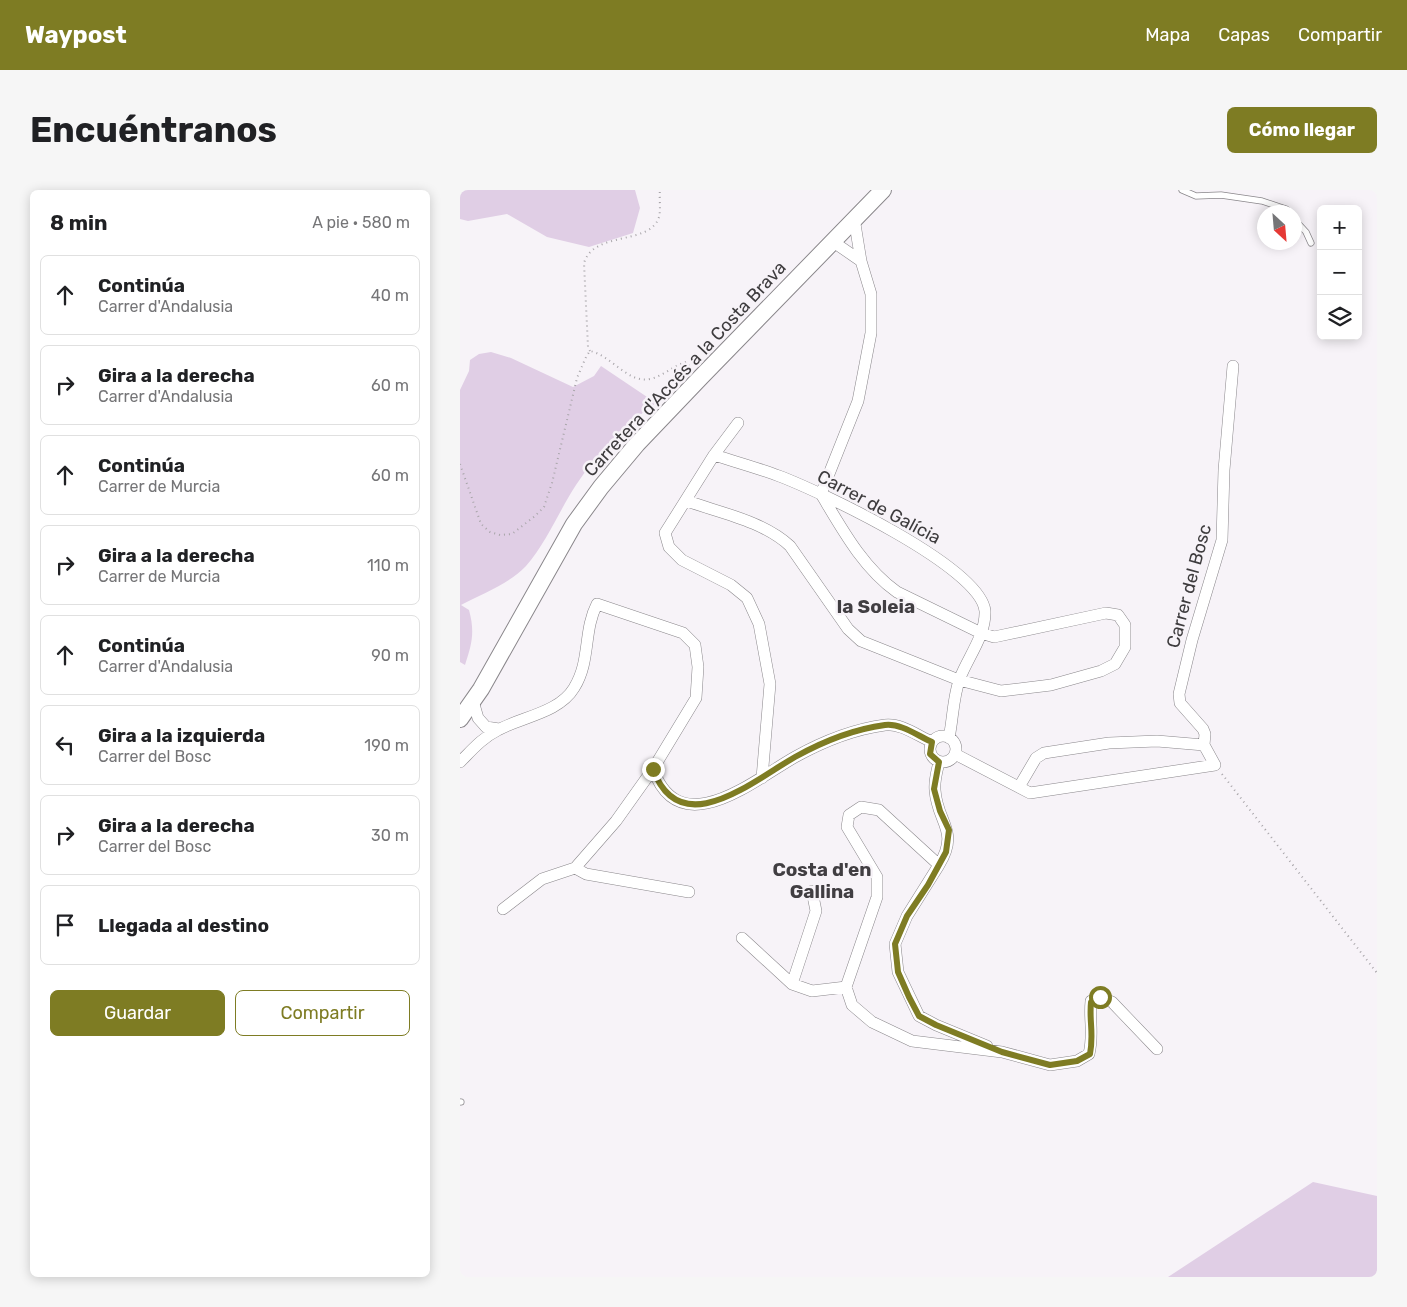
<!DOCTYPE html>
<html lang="es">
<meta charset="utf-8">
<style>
:root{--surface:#fff;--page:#f6f6f6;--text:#202124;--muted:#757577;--line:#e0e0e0;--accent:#7e7c23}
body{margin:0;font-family:Rubik,sans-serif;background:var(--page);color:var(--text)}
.controls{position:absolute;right:15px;top:15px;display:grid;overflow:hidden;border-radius:8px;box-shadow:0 2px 12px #0003}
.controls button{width:45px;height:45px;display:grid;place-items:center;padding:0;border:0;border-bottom:1px solid var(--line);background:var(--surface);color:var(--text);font:25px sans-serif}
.compass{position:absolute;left:797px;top:15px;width:45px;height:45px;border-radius:50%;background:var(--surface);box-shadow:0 2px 12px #0003;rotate:154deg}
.stop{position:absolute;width:15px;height:15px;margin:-11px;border:4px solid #7e7c23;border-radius:50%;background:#fff}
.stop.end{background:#7e7c23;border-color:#fff;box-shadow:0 1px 5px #0008}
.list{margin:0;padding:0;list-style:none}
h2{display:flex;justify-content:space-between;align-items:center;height:65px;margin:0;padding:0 20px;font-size:21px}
h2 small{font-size:16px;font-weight:400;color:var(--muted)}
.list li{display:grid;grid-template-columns:32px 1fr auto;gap:15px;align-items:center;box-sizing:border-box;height:80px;margin:0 10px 10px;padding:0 10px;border:1px solid var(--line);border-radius:8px}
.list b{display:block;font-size:19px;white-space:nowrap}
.list p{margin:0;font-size:16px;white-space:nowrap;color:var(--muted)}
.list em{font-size:16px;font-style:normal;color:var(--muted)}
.actions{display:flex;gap:10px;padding:15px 20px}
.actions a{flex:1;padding:11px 0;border:1px solid var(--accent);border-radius:8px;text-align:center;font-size:18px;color:var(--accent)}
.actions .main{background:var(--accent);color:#fff}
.icon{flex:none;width:28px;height:28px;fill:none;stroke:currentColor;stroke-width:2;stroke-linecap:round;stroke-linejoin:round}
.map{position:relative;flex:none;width:917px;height:1087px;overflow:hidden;border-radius:8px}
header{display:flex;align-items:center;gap:30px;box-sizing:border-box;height:70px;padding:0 25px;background:var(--accent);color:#fff}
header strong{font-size:24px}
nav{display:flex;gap:28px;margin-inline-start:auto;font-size:18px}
.intro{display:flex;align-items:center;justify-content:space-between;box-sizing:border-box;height:120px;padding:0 30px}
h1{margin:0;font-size:35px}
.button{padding:12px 22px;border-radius:8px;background:var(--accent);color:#fff;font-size:18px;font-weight:700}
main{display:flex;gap:30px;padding:0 30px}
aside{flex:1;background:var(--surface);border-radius:8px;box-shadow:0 2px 12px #0003}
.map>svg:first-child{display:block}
</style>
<header>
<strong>Waypost</strong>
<nav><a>Mapa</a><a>Capas</a><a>Compartir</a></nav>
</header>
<div class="intro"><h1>Encuéntranos</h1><a class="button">Cómo llegar</a></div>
<main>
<aside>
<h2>8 min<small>A pie · 580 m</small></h2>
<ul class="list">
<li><svg class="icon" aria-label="ahead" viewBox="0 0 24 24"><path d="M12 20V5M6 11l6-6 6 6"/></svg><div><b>Continúa</b><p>Carrer d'Andalusia</p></div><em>40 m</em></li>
<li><svg class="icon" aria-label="right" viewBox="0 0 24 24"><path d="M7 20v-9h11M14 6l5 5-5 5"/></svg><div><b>Gira a la derecha</b><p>Carrer d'Andalusia</p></div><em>60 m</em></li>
<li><svg class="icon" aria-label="ahead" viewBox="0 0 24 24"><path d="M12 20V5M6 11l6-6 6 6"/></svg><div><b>Continúa</b><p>Carrer de Murcia</p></div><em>60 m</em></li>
<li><svg class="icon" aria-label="right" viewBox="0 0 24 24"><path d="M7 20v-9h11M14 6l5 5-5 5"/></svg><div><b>Gira a la derecha</b><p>Carrer de Murcia</p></div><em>110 m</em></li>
<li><svg class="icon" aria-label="ahead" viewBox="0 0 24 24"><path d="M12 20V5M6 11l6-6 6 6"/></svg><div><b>Continúa</b><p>Carrer d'Andalusia</p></div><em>90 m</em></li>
<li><svg class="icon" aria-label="left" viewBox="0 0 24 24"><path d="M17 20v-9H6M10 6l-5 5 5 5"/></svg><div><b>Gira a la izquierda</b><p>Carrer del Bosc</p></div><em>190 m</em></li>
<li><svg class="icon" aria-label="right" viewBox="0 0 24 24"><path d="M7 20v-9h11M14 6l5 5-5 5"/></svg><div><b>Gira a la derecha</b><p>Carrer del Bosc</p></div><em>30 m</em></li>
<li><svg class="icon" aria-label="arrive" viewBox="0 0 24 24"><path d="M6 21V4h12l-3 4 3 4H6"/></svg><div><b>Llegada al destino</b></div></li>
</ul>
<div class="actions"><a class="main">Guardar</a><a>Compartir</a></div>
</aside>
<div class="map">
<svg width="917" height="1087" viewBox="0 0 917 1087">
<rect width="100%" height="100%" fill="#f7f3f8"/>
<path fill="#e0cee5" d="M0 0H175L180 18 173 43 129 57 87 47 47 24 8 31 0 29Z
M31 162 51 168 113 197 134 186 141 176 196 213C165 235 137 263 116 295 99 321 87 352 66 376 49 394 22 404 1 415L9 420C15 442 12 454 5 475L0 472V200L9 181 10 170 19 164Z
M853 992 917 1006V1087H708Z"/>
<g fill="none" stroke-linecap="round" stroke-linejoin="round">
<g stroke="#8a878b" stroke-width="7">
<path id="service" d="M722 0 736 6 761 5 802 11 826 19 829 22
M834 29 846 42 851 53
M0 912H1"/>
</g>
<g stroke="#8a878b" stroke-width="12">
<path id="minor" d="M394 28 401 71
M278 233 254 265 205 343 209 357 222 370 271 395 287 408 299 434 310 494 302 588
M254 265C276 272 298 278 319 286 359 301 521 377 525 421 526 445 508 467 500 488 493 506 493 529 489 548
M227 311C261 323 303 331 330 356L388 439 401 451 499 490 541 501 591 495 641 481 655 474 665 457V435L658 425 646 423 534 447 521 443 437 402C403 378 382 339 361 304L398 211 411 143V104L401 71 372 51
M13 511 18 528 26 537 39 539
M470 559a13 13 0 1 1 26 0a13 13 0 1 1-26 0Z
M744 555 745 544 743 539 720 513 719 504 732 450 762 350 764 280 773 176
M495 564 570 603 755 575 744 555 697 551 649 553 584 563 576 568 559 597
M0 572C12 560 22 548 38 540 61 527 99 523 114 498 131 471 123 441 137 414L223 443 235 455 238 477 236 508 193 579 156 631 115 678 82 689 43 719
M479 572C477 581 474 591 475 600 477 633 500 640 479 675L419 620 401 617 389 625 387 637 417 687V707L386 797 392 815 412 832 452 851 542 862 590 875 617 871 629 864C634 843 629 831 631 811L640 807 652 812 697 859
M193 579C220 654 294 590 335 567 362 552 395 539 425 535 441 533 458 546 472 552
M479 675 447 726 435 754 438 782 459 826 476 835 527 856
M115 678 126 684 229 702
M282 748 332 794 352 801 386 797
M332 794 356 721 352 701"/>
</g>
<g stroke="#8a878b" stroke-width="18">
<path id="secondary" d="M0 529 21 499 114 334 141 297 177 254 241 187 423 0"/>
</g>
<path stroke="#a8a5a9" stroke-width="2" stroke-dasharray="1 4" stroke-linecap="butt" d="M130 161 128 157 124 73C134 40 190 56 199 27 201 19 199 8 200 0
M0 274 21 334 30 342 40 345 52 344 75 326 84 317 92 293 117 188 126 167 130 161C151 165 168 194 190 189 203 186 213 176 226 172L231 178
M762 584 917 783"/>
<use href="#service" stroke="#fff" stroke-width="5.5"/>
<use href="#minor" stroke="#fff" stroke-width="11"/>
<use href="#secondary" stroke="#fff" stroke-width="16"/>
</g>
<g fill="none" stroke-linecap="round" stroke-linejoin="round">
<path stroke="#7e7c23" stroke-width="6" d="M193 579C220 654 294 590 335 567 362 552 395 539 425 535 441 533 458 546 472 552L470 564 479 572 474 599 480 621 489 640 486 662 468 695 447 726 435 754 438 782 449 807 459 826 476 835 542 862 590 875 617 871 630 864C634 843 629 832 631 812L640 807"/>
</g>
<g text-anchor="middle" stroke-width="5" stroke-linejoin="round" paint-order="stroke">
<g font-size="18" fill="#3e3c3e" stroke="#f7f3f8">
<text transform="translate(225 179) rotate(-47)" y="6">Carretera d'Accés a la Costa Brava</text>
<text transform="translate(419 317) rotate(28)" y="6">Carrer de Galícia</text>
<text transform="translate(729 396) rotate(-75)" y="6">Carrer del Bosc</text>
</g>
<g font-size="19" font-weight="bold" fill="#413e42" stroke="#f7f3f8">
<text x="416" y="423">la Soleia</text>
<text x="362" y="686">Costa d'en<tspan x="362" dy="22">Gallina</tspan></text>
</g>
</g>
</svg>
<div class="controls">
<button>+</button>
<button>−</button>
<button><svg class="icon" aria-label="layers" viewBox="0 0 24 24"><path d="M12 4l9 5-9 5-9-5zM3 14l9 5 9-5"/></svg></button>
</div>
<svg class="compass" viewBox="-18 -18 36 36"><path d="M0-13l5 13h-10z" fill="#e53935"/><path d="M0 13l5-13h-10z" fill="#757577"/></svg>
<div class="stop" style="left:640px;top:807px"></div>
<div class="stop end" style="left:193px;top:579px"></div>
</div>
</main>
